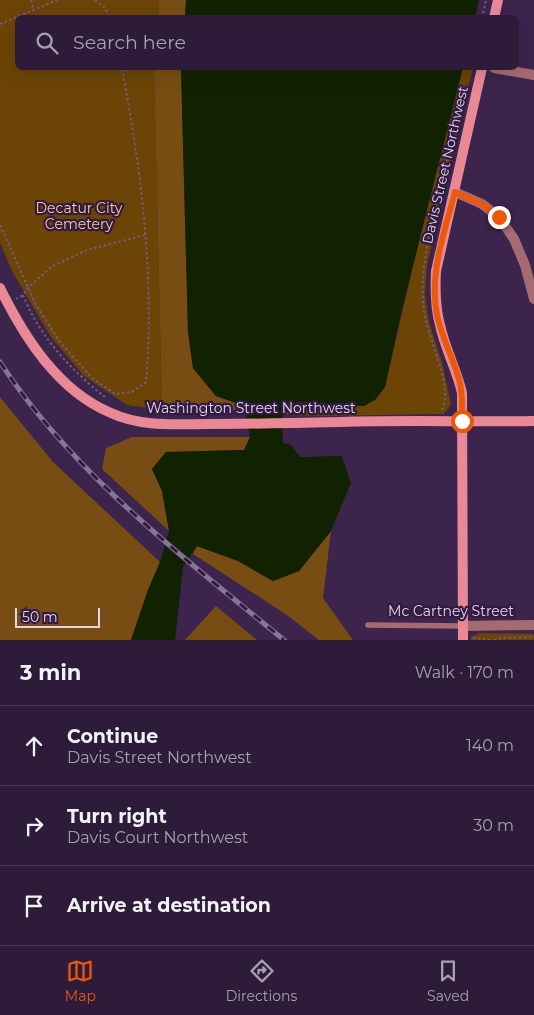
<!DOCTYPE html>
<meta charset="utf-8">
<style>
:root{--surface:#2d1b39;--page:#352441;--text:#f1f3f6;--muted:#a7a1ae;--line:#483953;--accent:#ea580c}
body{margin:0;font-family:Montserrat,sans-serif;background:var(--page);color:var(--text)}
.scale{position:absolute;left:15px;bottom:12px;width:85px;box-sizing:border-box;padding-left:5px;border:2px solid #e2d3ed;border-top:0;font-size:14px;line-height:18px;white-space:nowrap;color:#e2d3ed;-webkit-text-stroke:4px #321a41;paint-order:stroke}
.stop{position:absolute;width:15px;height:15px;margin:-11px;border:4px solid #ea580c;border-radius:50%;background:#fff}
.stop.end{background:#ea580c;border-color:#fff;box-shadow:0 1px 5px #0008}
.list{margin:0;padding:0;list-style:none}
h2{display:flex;justify-content:space-between;align-items:center;height:65px;margin:0;padding:0 20px;font-size:21px}
h2 small{font-size:16px;font-weight:400;color:var(--muted)}
.list li{display:grid;grid-template-columns:32px 1fr auto;gap:15px;align-items:center;box-sizing:border-box;height:80px;padding:0 20px;border-top:1px solid var(--line)}
.list b{display:block;font-size:19px;white-space:nowrap}
.list p{margin:0;font-size:16px;white-space:nowrap;color:var(--muted)}
.list em{font-size:16px;font-style:normal;color:var(--muted)}
.icon{flex:none;width:28px;height:28px;fill:none;stroke:currentColor;stroke-width:2;stroke-linecap:round;stroke-linejoin:round}
.map{position:relative;flex:none;width:534px;height:640px;overflow:hidden}
.search{position:absolute;background:var(--surface);box-shadow:0 5px 20px #0002;left:15px;right:15px;top:15px;height:55px;display:flex;align-items:center;gap:12px;box-sizing:border-box;padding:0 18px;border-radius:8px;color:var(--muted);font-size:19px}
.sheet{height:305px;background:var(--surface)}
nav{display:flex;justify-content:space-around;align-items:center;box-sizing:border-box;height:70px;border-top:1px solid var(--line);background:var(--surface);font-size:14px;color:var(--muted)}
nav a{display:grid;justify-items:center;gap:2px}
nav .on{color:var(--accent)}
.map>svg:first-child{display:block}
</style>
<div class="map">
<svg width="534" height="640" viewBox="0 0 534 640">
<rect width="100%" height="100%" fill="#3c244c"/>
<path fill="#6c4406" d="M0 0H159L158 17 18 18V68H154L162 410 127 405 84 376 51 337 13 273 0 243Z
M459 68H473L427 265 425 294 429 322 443 366 451 404 444 414H436L326 416 285 415 286 404 364 406 385 387Z
M479 633 534 634V640H471V637Z"/>
<path fill="#774d13" d="M159 0H186L185 17H158Z
M154 68H181L188 332 193 368 216 396 242 405 245 410H162Z
M0 397 53 462 160 562 148 590 131 640H0Z
M132 437H250L244 450 166 452 152 469 162 491 169 531 102 469 106 448Z
M331 531 323 598 353 640H319L287 615 193 554 197 546 238 561 273 581 299 571Z
M216 606 257 640H185Z"/>
<path fill="#120" d="M186 0H479L475 17H185Z
M181 68H463L401 313 385 387 375 400 364 406 300 402 286 404 282 409 283 443 291 445 300 457 342 456 351 483 331 531 299 571 273 581 238 561 197 546 183 567 175 640H131L148 590 160 562 169 531 162 491 152 469 166 452 244 450 250 437 245 410 242 405 216 396 193 368 188 332Z"/>
<g fill="none" stroke-linecap="round" stroke-linejoin="round">
<path stroke="#715b7f" stroke-width="2" stroke-dasharray="2.5 2.5" stroke-linecap="butt" d="M31 0 34 10
M95 0 106 9 109 18
M482 18 486 0
M0 24 57 0
M0 225 36 305 60 342 92 378 115 394 132 392 146 382C155 276 141 171 122 68
M23 295C39 336 71 370 105 397
M16 299 23 295 28 288 51 267 87 250 145 235
M442 410C454 385 427 339 424 310 418 265 434 218 445 174 446 161 451 149 455 136
M473 638 491 640
M494 640 501 638 534 637"/>
<path stroke="#a66a73" stroke-width="5.5" d="M368 625 463 626"/>
<path stroke="#a66a73" stroke-width="10" d="M494 68 534 75
M455 192 482 204 499 217 514 239 525 265 534 299
M463 626 534 625"/>
<path stroke="#e98998" stroke-width="10" d="M494 18 498 0
M0 288C24 337 58 391 111 413 141 427 175 424 208 424 252 424 296 423 340 422 405 420 469 422 534 421
M463 640 462 393C457 370 445 349 440 325 435 307 435 290 436 271L482 68"/>
<g stroke="#887496" stroke-width="5">
<path id="rail" d="M0 362C73 474 182 556 284 640"/>
</g>
<use href="#rail" stroke="#321a41" stroke-width="3" stroke-dasharray="9" stroke-linecap="butt"/>
</g>
<g fill="none" stroke-linecap="round" stroke-linejoin="round">
<path stroke="#ea580c" stroke-width="6" d="M462 421C462 407 463 392 459 379 451 352 436 327 435 298 433 262 446 227 455 192L482 204 499 217"/>
</g>
<g text-anchor="middle" stroke-width="4.5" stroke-linejoin="round" paint-order="stroke">
<g font-size="14" fill="#e2d3ed" stroke="#321a41">
<text transform="translate(445 165) rotate(-77)" y="5">Davis Street Northwest</text>
<text x="251" y="413">Washington Street Northwest</text>
<text x="451" y="616">Mc Cartney Street</text>
</g>
<g font-size="14" fill="#facc97" stroke="#321a41">
<text x="79" y="213">Decatur City<tspan x="79" dy="16">Cemetery</tspan></text>
</g>
</g>
</svg>
<div class="scale">50 m</div>
<div class="stop" style="left:462px;top:421px"></div>
<div class="stop end" style="left:499px;top:217px"></div>
<div class="search"><svg class="icon" aria-label="search" viewBox="0 0 24 24"><circle cx="10" cy="10" r="6"/><path d="M15 15l6 6"/></svg>Search here</div>
</div>
<section class="sheet">
<h2>3 min<small>Walk · 170 m</small></h2>
<ul class="list">
<li><svg class="icon" aria-label="ahead" viewBox="0 0 24 24"><path d="M12 20V5M6 11l6-6 6 6"/></svg><div><b>Continue</b><p>Davis Street Northwest</p></div><em>140 m</em></li>
<li><svg class="icon" aria-label="right" viewBox="0 0 24 24"><path d="M7 20v-9h11M14 6l5 5-5 5"/></svg><div><b>Turn right</b><p>Davis Court Northwest</p></div><em>30 m</em></li>
<li><svg class="icon" aria-label="arrive" viewBox="0 0 24 24"><path d="M6 21V4h12l-3 4 3 4H6"/></svg><div><b>Arrive at destination</b></div></li>
</ul>
</section>
<nav>
<a class="on"><svg class="icon" aria-label="map" viewBox="0 0 24 24"><path d="M3 6l6-2 6 2 6-2v14l-6 2-6-2-6 2zM9 4v14M15 6v14"/></svg>Map</a>
<a><svg class="icon" aria-label="directions" viewBox="0 0 24 24"><path d="M12 3l9 9-9 9-9-9zM9 14v-3h6M13 9l2 2-2 2"/></svg>Directions</a>
<a><svg class="icon" aria-label="saved" viewBox="0 0 24 24"><path d="M7 4h10v16l-5-4-5 4z"/></svg>Saved</a>
</nav>
